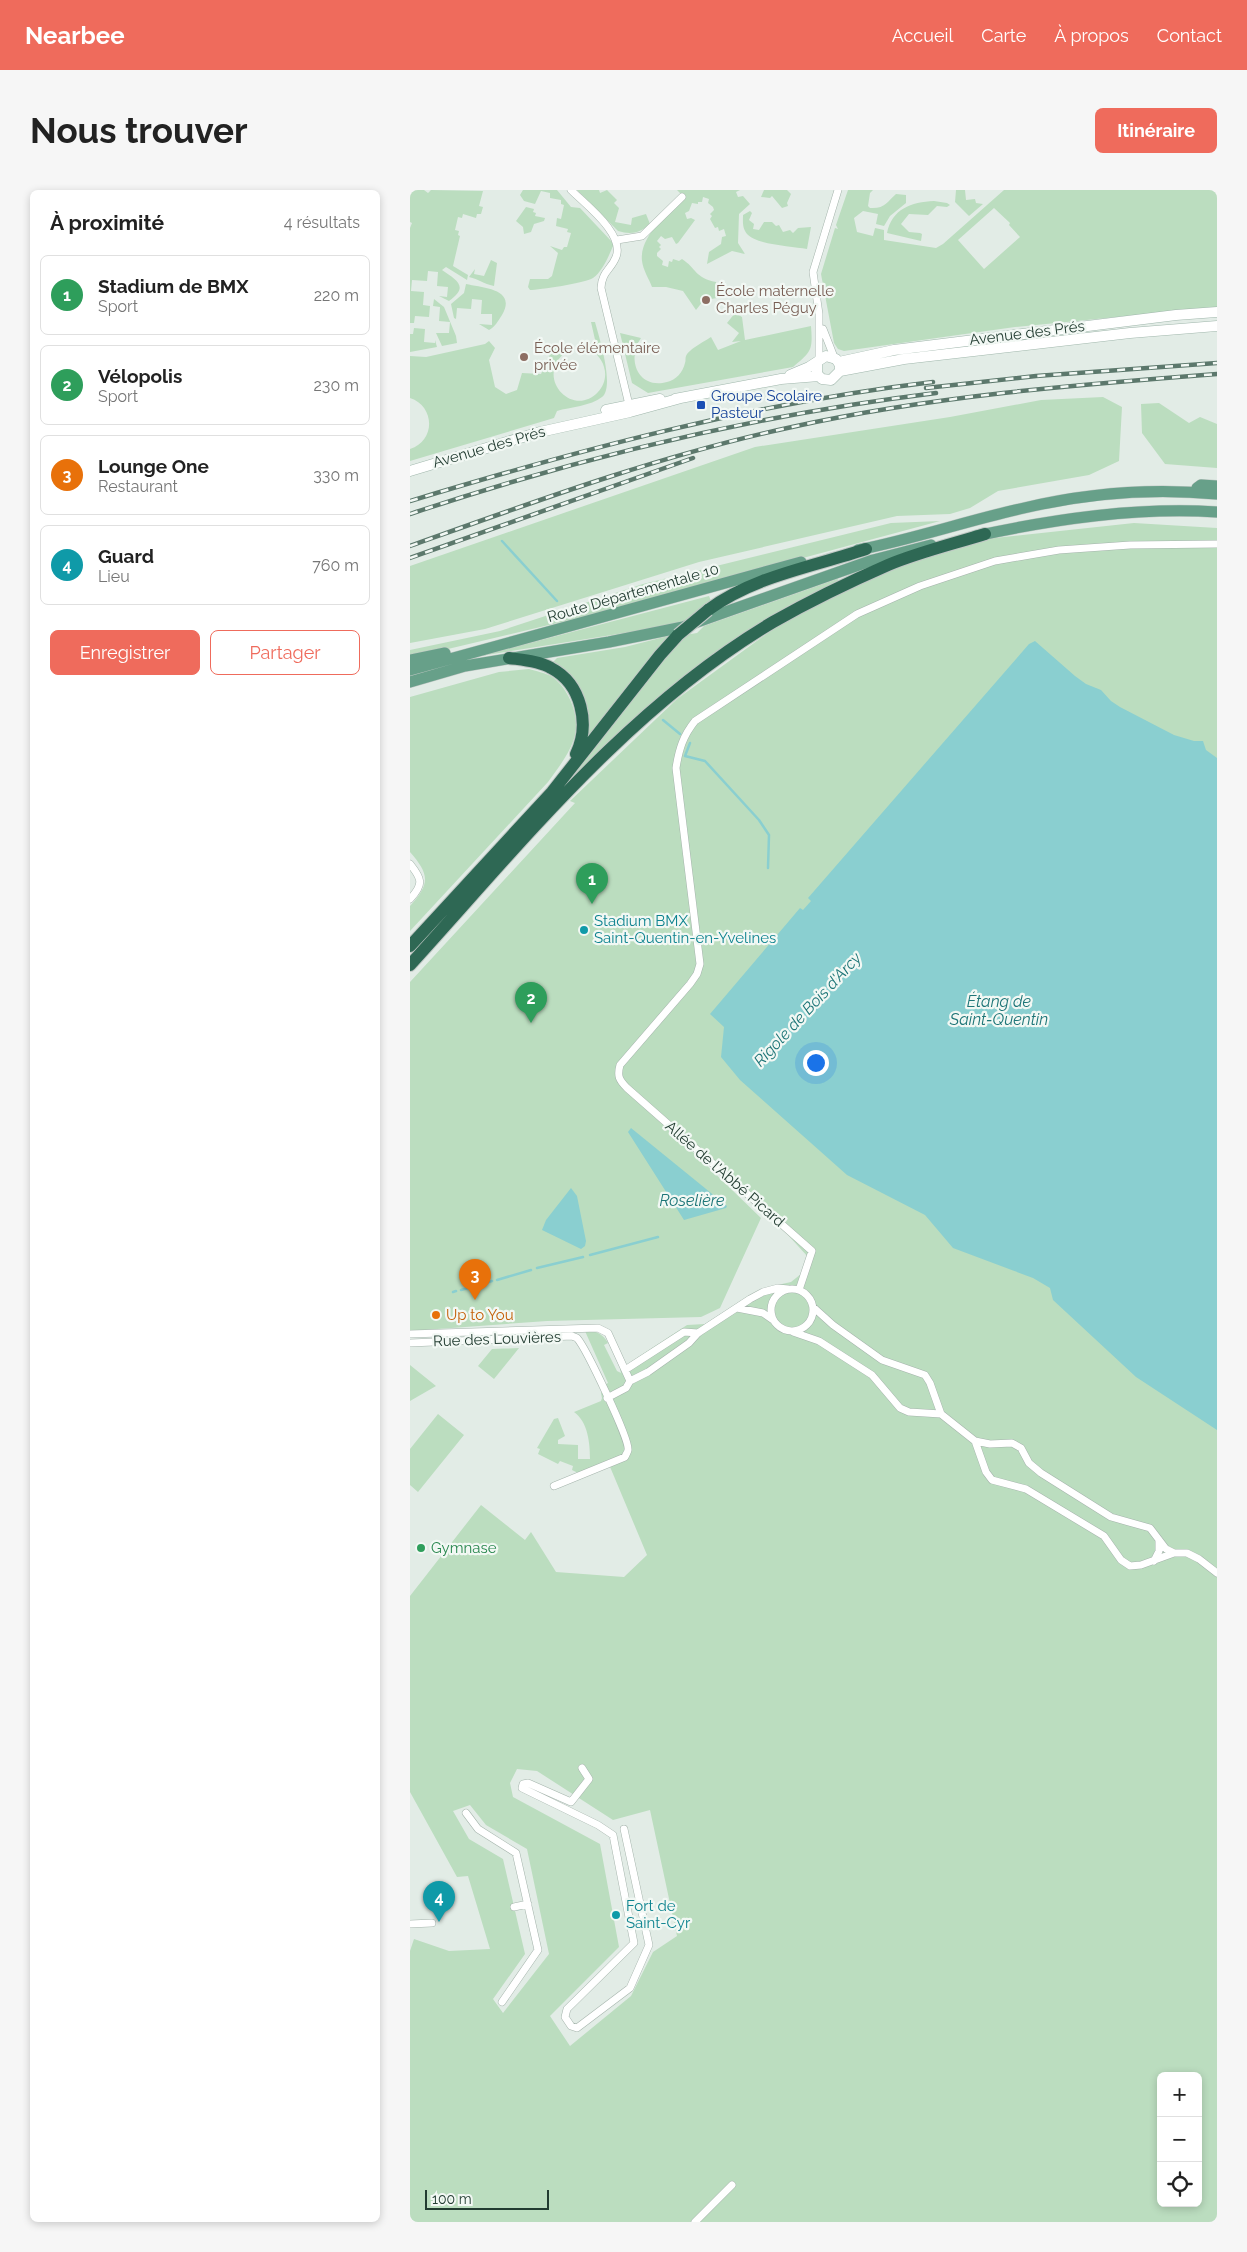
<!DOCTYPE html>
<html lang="fr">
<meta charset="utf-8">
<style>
:root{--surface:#fff;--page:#f6f6f6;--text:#222;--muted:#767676;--line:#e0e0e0;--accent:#ef6b5c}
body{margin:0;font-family:Raleway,sans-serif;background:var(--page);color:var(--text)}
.controls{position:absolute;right:15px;bottom:15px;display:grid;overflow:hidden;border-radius:8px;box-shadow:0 2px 8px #0003}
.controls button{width:45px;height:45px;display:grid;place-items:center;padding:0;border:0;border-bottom:1px solid var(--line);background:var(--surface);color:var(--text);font:25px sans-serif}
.scale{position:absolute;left:15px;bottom:12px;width:124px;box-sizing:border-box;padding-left:5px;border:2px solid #223c31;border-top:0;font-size:14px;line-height:18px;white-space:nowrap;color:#223c31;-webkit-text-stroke:4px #f2f8f4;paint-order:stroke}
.you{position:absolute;left:405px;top:872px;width:18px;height:18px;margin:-12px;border:4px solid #fff;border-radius:50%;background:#1a73e8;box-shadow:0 0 0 8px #1a73e833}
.badge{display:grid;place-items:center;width:32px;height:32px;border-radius:50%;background:var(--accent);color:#fff;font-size:16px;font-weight:700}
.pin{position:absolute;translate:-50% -41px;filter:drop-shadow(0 1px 2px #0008)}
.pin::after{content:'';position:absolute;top:26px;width:18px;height:15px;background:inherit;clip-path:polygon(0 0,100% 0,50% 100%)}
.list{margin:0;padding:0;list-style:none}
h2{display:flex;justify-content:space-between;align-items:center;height:65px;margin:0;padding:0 20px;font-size:21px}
h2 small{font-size:16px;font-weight:400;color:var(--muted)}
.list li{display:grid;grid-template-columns:32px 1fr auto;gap:15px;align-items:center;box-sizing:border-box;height:80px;margin:0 10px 10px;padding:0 10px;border:1px solid var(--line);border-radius:8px}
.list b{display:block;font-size:19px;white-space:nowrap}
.list p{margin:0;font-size:16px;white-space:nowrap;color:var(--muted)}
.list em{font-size:16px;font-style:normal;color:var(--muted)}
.actions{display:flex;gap:10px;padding:15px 20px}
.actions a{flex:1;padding:11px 0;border:1px solid var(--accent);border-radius:8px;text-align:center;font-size:18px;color:var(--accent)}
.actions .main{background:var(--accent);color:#fff}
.icon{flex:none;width:28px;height:28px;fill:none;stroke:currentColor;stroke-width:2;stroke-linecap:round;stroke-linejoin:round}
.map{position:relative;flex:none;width:807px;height:2032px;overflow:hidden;border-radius:8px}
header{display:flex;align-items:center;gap:30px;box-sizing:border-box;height:70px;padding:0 25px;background:var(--accent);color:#fff}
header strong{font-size:24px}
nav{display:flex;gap:28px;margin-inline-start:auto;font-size:18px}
.intro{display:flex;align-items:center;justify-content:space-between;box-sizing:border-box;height:120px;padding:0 30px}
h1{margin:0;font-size:35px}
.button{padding:12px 22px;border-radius:8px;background:var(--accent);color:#fff;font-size:18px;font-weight:700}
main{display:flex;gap:30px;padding:0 30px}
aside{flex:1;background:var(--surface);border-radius:8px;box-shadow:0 2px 8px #0003}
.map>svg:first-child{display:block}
</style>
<header>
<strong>Nearbee</strong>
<nav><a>Accueil</a><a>Carte</a><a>À propos</a><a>Contact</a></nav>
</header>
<div class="intro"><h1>Nous trouver</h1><a class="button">Itinéraire</a></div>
<main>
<aside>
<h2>À proximité<small>4 résultats</small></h2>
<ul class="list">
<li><span class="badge" style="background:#2e9e5b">1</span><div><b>Stadium de BMX</b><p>Sport</p></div><em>220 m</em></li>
<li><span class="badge" style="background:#2e9e5b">2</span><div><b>Vélopolis</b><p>Sport</p></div><em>230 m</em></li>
<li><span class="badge" style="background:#e8710a">3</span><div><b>Lounge One</b><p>Restaurant</p></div><em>330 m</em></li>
<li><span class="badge" style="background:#0f9aa8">4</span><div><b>Guard</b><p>Lieu</p></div><em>760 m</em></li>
</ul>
<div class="actions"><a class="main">Enregistrer</a><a>Partager</a></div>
</aside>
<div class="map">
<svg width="807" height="2032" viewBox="0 0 807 2032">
<rect width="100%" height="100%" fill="#e2ece6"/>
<path fill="#bbddbf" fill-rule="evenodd" d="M2 0H14L18 3 21 0 73 1 69 16 73 17 71 24H67L66 28 53 24 52 28 48 27 45 40 49 41 48 45 50 46 43 76 58 85 57 90 36 77 32 80C46 90 60 96 39 111L29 106 37 107 38 97 27 96 28 82 18 81 17 91 2 90 1 101 14 102 13 115 20 116 19 127 5 126 4 133H0V38L2 33 0 32V2Z
M113 0H147L161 17 170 18 204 54C199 65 193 81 183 88 175 93 129 100 120 100L118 97 120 89H138L142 86 148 63 140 56 152 60 154 57H157L161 43 157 42 158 39 146 36 147 28 151 29 154 15 151 14V10L140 8V3L131 1 125 14 114 11 110 5Z
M167 0H189L190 3 197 0 207 10 204 13 209 18 205 32 221 35 222 28 236 24 240 34C230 43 221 45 208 41Z
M267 0H330L326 2 328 7 333 6 340 14 329 24 328 53 335 64 322 61 297 74 299 62 311 54 312 47 316 46 314 39 309 41 308 37 305 38 300 29 302 26 300 24 304 20 303 17 298 13 299 9 293 7 292 12H288V14L282 13 279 21 275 23 277 29 281 28 285 30 268 53 266 54 262 47 255 49 251 46 247 51 251 55 249 57 251 59 247 63V66L253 71 252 75 258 77 259 71 262 72 263 69 269 71 272 69C286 78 285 88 306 92L307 108 301 109 297 106 286 120 273 101 256 97H242C239 89 233 80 232 71 229 46 259 23 274 7Z
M354 0H377L381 4 377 13 378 16 372 18 362 6 360 8 351 7Z
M438 0H463L460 3 458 16 460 18C475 19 477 12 486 4L496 5V13L480 26 474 36 466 34 468 24 453 21 444 28 447 42 463 46 465 38 474 40V50L526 58 533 54 594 0H807V117L605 137 434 161 428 159 424 153 411 84 425 38 428 39 426 35ZM584 18 600 33 599 35 610 47 574 79 548 50Z
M546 0H555L556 10 565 9 566 13 573 14 559 26 545 12Z
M524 11 537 13 540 15 537 17 527 16 518 25 499 24 491 34 499 42 510 43 512 44 511 51 477 43C482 19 501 12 524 11Z
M116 17 124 19 123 22 126 23 125 26 135 28 134 31 124 34 121 42 114 44 113 37 106 31Z
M340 21 342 23 339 30 344 34 343 39 349 40 354 32H362L366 36 369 35 373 42 380 40 383 43 388 38 401 37 397 59C382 56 347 55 337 44 332 38 333 31 333 25Z
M81 70 87 73 84 96C73 94 69 89 59 87L65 79 64 84 74 86Z
M56 94C74 98 107 99 92 125 88 131 85 137 79 140L69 134 82 135V124H71L72 110 62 109 61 119 47 118 46 129 44 128 41 114 54 103Z
M24 109 34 117 46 146 47 153 32 156 26 143H39L40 132 29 131 30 117 23 116Z
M325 123 332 127 335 150 401 136C403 161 401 162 383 177L238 203 222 193 210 143 231 148C216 169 228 200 257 192 266 190 273 182 275 173 276 171 275 168 276 166 279 159 295 151 301 147L308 160 331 151 322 152 329 143 317 133Z
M181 132H185C189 147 205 197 192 207 181 216 160 217 147 221L144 228 0 271V259C26 251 25 216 0 208V166L16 167 75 154 79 151 85 158 79 170 85 197 96 204 107 200 112 183 131 184 144 156 153 154 159 160C121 184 162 230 188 202 194 196 197 186 194 177 192 168 184 163 180 155L186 154Z
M4 138 15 139 14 152 25 153V150L27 157 0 162V144H3Z
M693 207 712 217 709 271 679 285 588 301 560 318 540 324 487 326 289 372 75 439 0 453V376L345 257 540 227 631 210Z
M749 213 779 233 790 227 807 234V278L755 274 732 243 731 214Z
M530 331 185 424 0 468V460L90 441 233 394 481 333Z
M724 333 807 338V2032H5L0 2029V1761L4 1749 39 1761 80 1759 58 1686 47 1687 0 1602V1406L71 1315 115 1350 121 1342 146 1382 214 1387 237 1365 198 1272 170 1284 162 1280 163 1276 150 1271 148 1274 128 1264 130 1259 127 1258 144 1229 148 1228 155 1246 148 1250V1254L168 1255V1269H180C180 1253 178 1232 164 1222L191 1211 192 1208 191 1203 197 1199 194 1195 198 1193 175 1141C185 1140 193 1144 198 1153L194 1155 207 1181 211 1183 210 1179 277 1135 295 1134 338 1106 363 1096 381 1092 391 1084 398 1067 378 1045 257 937 351 1028 310 1118 291 1127 137 1131 0 1141V792L165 613 160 611 267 509 413 403 529 354ZM107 1579 127 1581 203 1630 240 1620 267 1746 243 1762 221 1806 160 1856 140 1826 209 1757 190 1654 103 1607 100 1593ZM60 1615 76 1635 117 1659 139 1764 93 1823 83 1809 115 1764 93 1669 59 1649 43 1621ZM751 1886H788V2013H751Z
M427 389 429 390 378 416 338 440 295 471 146 606 253 469 275 445 287 443 294 436Z
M299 406 301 411 271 434 70 466Z
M258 446 176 550 178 534 143 472 147 468 215 457Z
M119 479C126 481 135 483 141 486 158 497 170 525 165 545 161 562 148 578 138 592L0 741V716C21 693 19 684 0 662V507L89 482Z
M109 1158 84 1189 68 1176 82 1159Z
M0 1175 26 1196 0 1211Z
M28 1224 54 1245 8 1302 0 1295V1259Z"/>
<path fill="#8acfd0" d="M625 451 665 486 676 494 691 500 701 511 710 517 764 545 784 551H793L796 560 807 568V1240L726 1187 643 1110 640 1098 623 1088 543 1058 515 1025 437 985 330 890 311 867 314 837 300 824 390 718 393 720 401 711 398 708 619 454Z
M221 938 317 1016 316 1018 274 1030 218 942Z
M161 998 167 1006 176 1051 175 1056 171 1059 132 1040 136 1030Z"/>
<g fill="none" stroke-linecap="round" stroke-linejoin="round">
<path stroke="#8acfd0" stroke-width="2.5" d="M92 351 147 411
M253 530 270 544
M280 553 275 566 295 571 349 630 359 645 358 678
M180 1065 248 1047
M127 1078 173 1067
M87 1090 121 1080
M51 1100 82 1091
M43 1102 46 1101"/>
<g stroke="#a5b4ac" stroke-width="8">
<path id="street" d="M161 0C176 15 215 44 206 67 201 80 192 81 191 98L220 219
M207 50 232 46 272 7
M413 139 424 167
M409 169V124L403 82 428 0
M0 674C12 689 14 694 0 709
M361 1120a21 21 0 1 1 42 0a21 21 0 1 1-42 0Z
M389 1100 402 1061 217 898C209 890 207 886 210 875L280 794 287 784 290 774 266 578C269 559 273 546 285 531L447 424 510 396 585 371 649 360 720 355 807 354
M403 1117 423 1135 472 1170 515 1185 520 1193 531 1224
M327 1118 353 1123 363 1130
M383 1142 409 1151 462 1185 490 1218 499 1222 531 1224 565 1251 576 1282 582 1290 616 1299 694 1346 711 1370 720 1376 731 1375 764 1363
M0 1144 188 1138 198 1143 220 1191
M0 1153 162 1146 167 1148C176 1158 220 1250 218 1260 218 1262 216 1264 215 1267L144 1296
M215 1180 274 1142 288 1143
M197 1208 216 1198 220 1191 238 1182 279 1153 288 1143 340 1109 353 1102 368 1098 378 1099
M565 1251 580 1254 602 1253 611 1258 619 1273 631 1283 701 1327 740 1338 756 1359 764 1363H777L789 1369 807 1383
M744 1371 749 1361V1350
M172 1578 179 1589 161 1612 118 1593 113 1594 112 1598 188 1635 203 1645 224 1753 157 1819 155 1827 161 1836 167 1838 220 1798 239 1755 214 1639
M56 1623 68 1639 106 1663 128 1760 92 1812
M104 1717 118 1714
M0 1734 22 1733
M285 2032 322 1995"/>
</g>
<g stroke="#a0b7ac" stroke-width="11">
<path id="secondary" d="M429 172 484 160 766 125 807 122
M430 181 494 169 720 143 807 136
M380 185 399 177 416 166 426 169 430 175V181L421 190 412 189 407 184V173
M265 209 371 189 409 186
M196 220 250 209
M0 281 130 242 220 222 271 208"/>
</g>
<g stroke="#c1c8c5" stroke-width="12">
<path id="primary" d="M787 298 791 295 807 296
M566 346C645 329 726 317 807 322
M448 360C504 349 559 330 614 318 677 303 743 298 807 304
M0 470 35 463
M0 480 391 372
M0 492 55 476 199 452 273 437 463 370 521 355"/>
</g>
<g stroke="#c1c8c5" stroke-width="14">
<path id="highway" d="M298 420C344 386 402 377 456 359
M99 468C113 470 129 471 141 478 172 494 180 535 166 564
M0 756 142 602 250 465 268 445
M0 775C111 653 219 517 363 432 400 411 439 392 478 375 509 362 543 354 575 344"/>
</g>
<use href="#street" stroke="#fff" stroke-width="7"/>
<use href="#secondary" stroke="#fff" stroke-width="10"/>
<use href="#primary" stroke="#67a089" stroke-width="11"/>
<use href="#highway" stroke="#2e6854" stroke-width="12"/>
<g stroke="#5c786c" stroke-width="4.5">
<path id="rail" d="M516 198 626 186 807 173
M0 311C172 259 345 213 523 192
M0 324C171 267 346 225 526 203
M0 356C126 311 251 265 382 237 522 206 664 195 807 184
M0 368 283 268"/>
</g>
<use href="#rail" stroke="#f2f8f4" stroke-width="2.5" stroke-dasharray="8" stroke-linecap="butt"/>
<g stroke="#c1c8c5" stroke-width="14" stroke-linecap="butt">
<path id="highway-bridge" d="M268 445 298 420"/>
</g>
<use href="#highway-bridge" stroke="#2e6854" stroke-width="12"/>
</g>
<g fill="#8d6e63" stroke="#f2f8f4" stroke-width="2">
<circle cx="296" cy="110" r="5"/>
<circle cx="114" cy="167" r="5"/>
</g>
<rect fill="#1a4fb4" stroke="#f2f8f4" stroke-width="2" x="286" y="210" width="10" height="10" rx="2.5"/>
<g fill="#0f9aa8" stroke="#f2f8f4" stroke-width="2">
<circle cx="174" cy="740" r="5"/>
<circle cx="206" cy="1725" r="5"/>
</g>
<circle fill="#e8710a" stroke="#f2f8f4" stroke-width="2" cx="26" cy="1125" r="5"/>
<circle fill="#2e9e5b" stroke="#f2f8f4" stroke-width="2" cx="11" cy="1358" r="5"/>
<g text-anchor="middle" stroke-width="4.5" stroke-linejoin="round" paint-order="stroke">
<g font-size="15" fill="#785e54" stroke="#f2f8f4" text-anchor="start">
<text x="306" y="106">École maternelle<tspan x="306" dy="17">Charles Péguy</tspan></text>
<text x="124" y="163">École élémentaire<tspan x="124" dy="17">privée</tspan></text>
</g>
<g font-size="15" fill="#223c31" stroke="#f2f8f4">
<text transform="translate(617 143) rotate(-7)" y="5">Avenue des Prés</text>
<text transform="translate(79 257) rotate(-16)" y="5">Avenue des Prés</text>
<text transform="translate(223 403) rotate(-16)" y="5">Route Départementale 10</text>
<text transform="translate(315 984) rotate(41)" y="5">Allée de l'Abbé Picard</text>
<text transform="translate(87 1149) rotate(-2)" y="5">Rue des Louvières</text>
</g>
<g font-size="15" fill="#164399" stroke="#f2f8f4" text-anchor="start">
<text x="301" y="211">Groupe Scolaire<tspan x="301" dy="17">Pasteur</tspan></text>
</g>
<g font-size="15" fill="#0d838f" stroke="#f2f8f4" text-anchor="start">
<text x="184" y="736">Stadium BMX<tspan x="184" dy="17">Saint-Quentin-en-Yvelines</tspan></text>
<text x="216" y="1721">Fort de<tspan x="216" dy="17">Saint-Cyr</tspan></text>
</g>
<g font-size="15" fill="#c56008" stroke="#f2f8f4" text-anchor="start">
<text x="36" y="1130">Up to You</text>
</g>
<g font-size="15" fill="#27864d" stroke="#f2f8f4" text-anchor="start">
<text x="21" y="1363">Gymnase</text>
</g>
<g font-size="16" font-style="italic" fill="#1d7577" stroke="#f2f8f4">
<text x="589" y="817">Étang de<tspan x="589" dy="18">Saint-Quentin</tspan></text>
<text transform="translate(397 819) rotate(-47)" y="6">Rigole de Bois d'Arcy</text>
<text x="282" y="1016">Roselière</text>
</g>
</g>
</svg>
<div class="controls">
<button>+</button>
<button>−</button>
<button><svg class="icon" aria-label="locate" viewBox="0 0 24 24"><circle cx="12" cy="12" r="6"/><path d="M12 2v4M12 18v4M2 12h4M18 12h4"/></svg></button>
</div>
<div class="scale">100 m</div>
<div class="you"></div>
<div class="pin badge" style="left:182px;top:714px;background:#2e9e5b">1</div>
<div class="pin badge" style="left:121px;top:833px;background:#2e9e5b">2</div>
<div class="pin badge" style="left:65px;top:1110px;background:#e8710a">3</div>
<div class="pin badge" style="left:29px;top:1732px;background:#0f9aa8">4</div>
</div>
</main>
